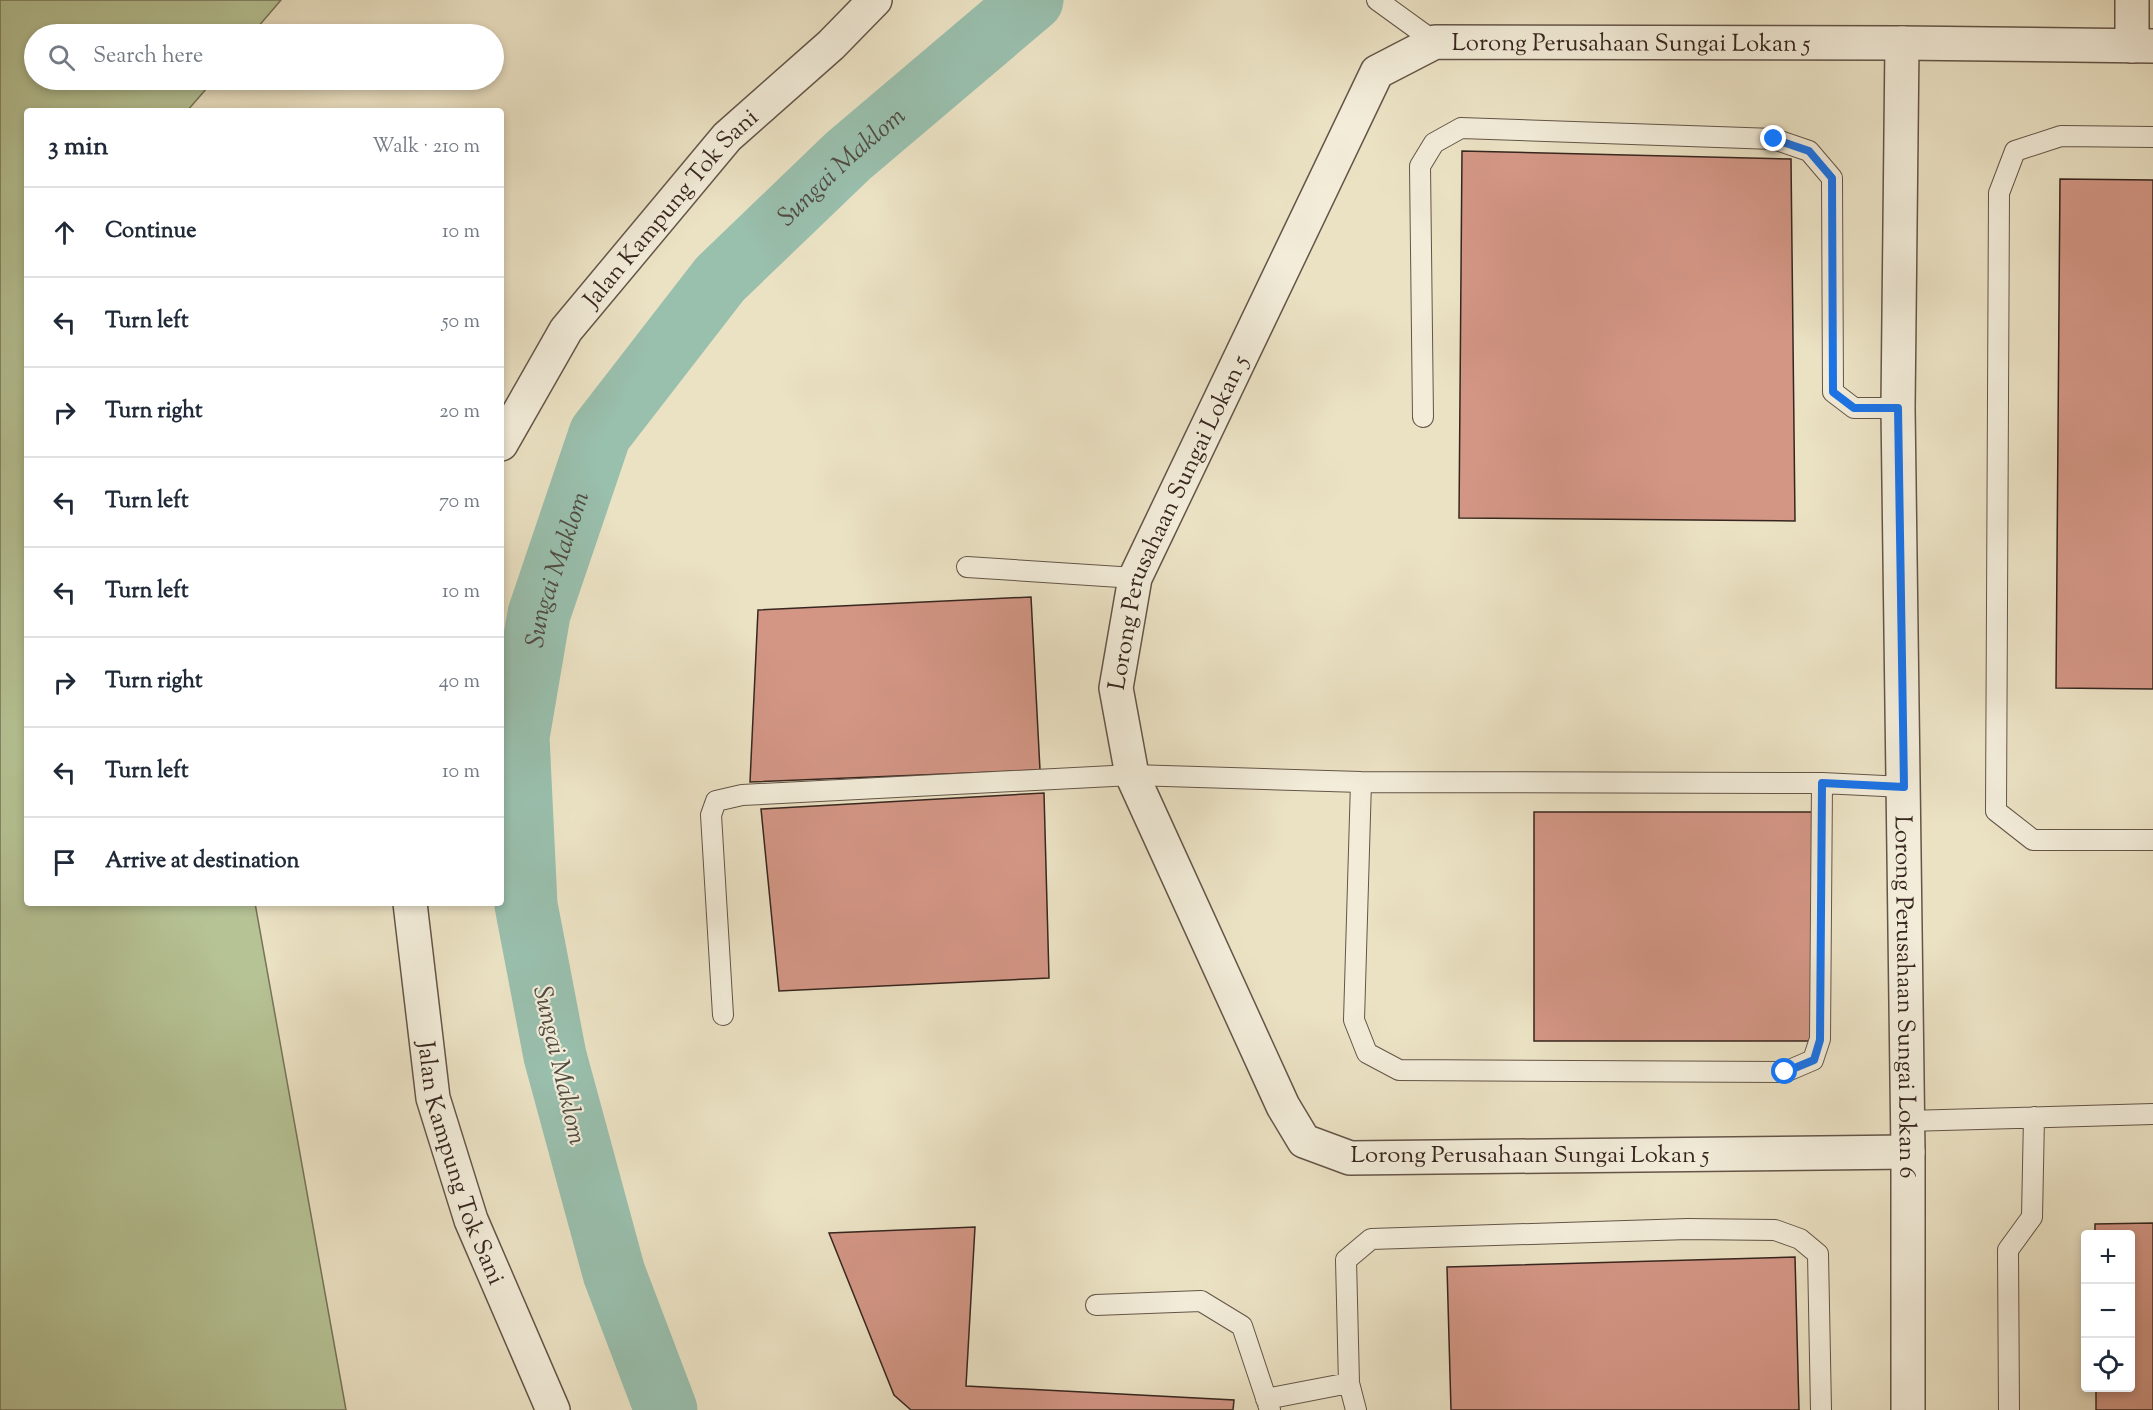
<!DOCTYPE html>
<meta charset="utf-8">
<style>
:root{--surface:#fff;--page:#f6f6f7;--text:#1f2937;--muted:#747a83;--line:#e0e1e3}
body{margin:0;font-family:"Sorts Mill Goudy",serif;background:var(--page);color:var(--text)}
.controls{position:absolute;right:18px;bottom:18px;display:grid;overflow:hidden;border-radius:6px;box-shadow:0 3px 9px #0003}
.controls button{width:54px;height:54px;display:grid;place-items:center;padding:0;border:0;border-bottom:2px solid var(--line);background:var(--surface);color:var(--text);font:30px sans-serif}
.stop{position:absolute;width:18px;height:18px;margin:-14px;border:4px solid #1a73e8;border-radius:50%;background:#fff}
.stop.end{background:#1a73e8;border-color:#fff;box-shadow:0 2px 6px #0008}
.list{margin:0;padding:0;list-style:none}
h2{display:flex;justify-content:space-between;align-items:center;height:78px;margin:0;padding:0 24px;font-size:26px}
h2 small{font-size:20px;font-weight:400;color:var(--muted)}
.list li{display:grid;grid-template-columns:39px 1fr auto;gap:18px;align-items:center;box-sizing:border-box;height:90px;padding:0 24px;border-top:2px solid var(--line)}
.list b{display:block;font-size:22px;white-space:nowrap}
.list em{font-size:20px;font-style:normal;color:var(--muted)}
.icon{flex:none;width:33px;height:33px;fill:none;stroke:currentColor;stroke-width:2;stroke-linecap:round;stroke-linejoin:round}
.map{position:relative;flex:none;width:2153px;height:1410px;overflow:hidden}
.search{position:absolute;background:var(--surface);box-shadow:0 3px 9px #0003;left:24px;top:24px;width:480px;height:66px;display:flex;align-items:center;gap:15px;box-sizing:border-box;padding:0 21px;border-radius:33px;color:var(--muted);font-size:22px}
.panel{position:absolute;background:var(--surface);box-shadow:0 3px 9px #0003;left:24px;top:108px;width:480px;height:798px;border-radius:6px}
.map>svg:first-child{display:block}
</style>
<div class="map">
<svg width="2153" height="1410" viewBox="0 0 2153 1410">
<rect width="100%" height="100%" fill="#ebe2c4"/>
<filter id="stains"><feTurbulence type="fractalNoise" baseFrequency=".00333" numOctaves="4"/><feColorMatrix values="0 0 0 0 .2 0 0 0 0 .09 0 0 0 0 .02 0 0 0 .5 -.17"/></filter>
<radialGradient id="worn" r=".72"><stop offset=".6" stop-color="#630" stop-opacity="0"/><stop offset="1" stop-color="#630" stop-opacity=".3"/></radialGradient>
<path fill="#b6c395" stroke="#76745a" stroke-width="1.5" d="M0 0H281L252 34H34V80H214L187 111H27V903H255L346 1410H0Z"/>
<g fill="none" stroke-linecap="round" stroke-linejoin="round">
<path stroke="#99bfad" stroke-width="63" id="s1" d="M666 1410 614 1273 555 1056 526 905 518 737 539 614 600 434 720 279 848 156 1032 0"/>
</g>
<path fill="#d39685" stroke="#37261f" stroke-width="1.5" d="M1462 151 1791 159 1795 521 1459 518Z
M2060 179 2153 180V689L2056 688Z
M1031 597 1040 770 750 782 758 610Z
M1044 793 1049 978 779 991 761 809Z
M1534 812H1812V1041H1534Z
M2153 1223V1410H2096V1388H2130V1234H2095V1224Z
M975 1227 966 1386 1234 1400 1233 1410H911L894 1395 829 1233Z
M1795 1257 1799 1410H1451L1447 1267Z"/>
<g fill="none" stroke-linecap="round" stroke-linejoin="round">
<g stroke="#645548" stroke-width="22">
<path id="service" d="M1377 0 1435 42
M2153 137 2061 136 2015 151 1999 193 1996 811 2033 840H2153
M1423 417 1420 166 1434 143 1461 128 1774 139 1809 151 1832 178 1833 392 1854 408H1898
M967 567 1135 578
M1361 782 1354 1020 1367 1053 1399 1070 1785 1072 1813 1060 1820 1039 1822 783
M723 1015 711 815 716 801 742 795 1132 775 1361 782 1822 783 1904 787
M1907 1121 2153 1114
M1096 1305 1201 1301 1242 1326 1270 1410
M1266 1399 1349 1383
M1356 1410 1349 1383 1346 1260 1371 1239 1688 1229 1775 1230 1800 1239 1818 1254 1821 1410
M2009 1410 2008 1250 2032 1217 2034 1117"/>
</g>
<g stroke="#645548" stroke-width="36">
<g id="minor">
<path d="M2132 0V46"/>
<path id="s2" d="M1902 43 1898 408 1908 1152V1410"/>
<path id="s3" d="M501 444 566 330 727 137 831 45 875 0"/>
<path id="s4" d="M410 903 433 1098 471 1220 553 1410"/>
<path id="s5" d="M1908 1152 1350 1158 1304 1141 1283 1106 1132 775 1116 688 1135 578 1377 72 1435 42 1902 43 2153 46"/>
</g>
</g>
<use href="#service" stroke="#f2ecd9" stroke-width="20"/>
<use href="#minor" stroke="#f2ecd9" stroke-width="33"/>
</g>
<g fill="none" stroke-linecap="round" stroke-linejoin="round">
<path stroke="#1a73e8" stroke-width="8" d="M1774 139 1809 151 1832 178 1833 392 1854 408H1898L1904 787 1822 783 1820 1040 1814 1060 1785 1072"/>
</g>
<g text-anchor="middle" stroke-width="4.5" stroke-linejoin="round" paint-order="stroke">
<g font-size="24" fill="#37261f" stroke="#f2ecd9">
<text dy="8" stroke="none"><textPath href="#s5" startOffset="2034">Lorong Perusahaan Sungai Lokan 5</textPath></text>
<text dy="8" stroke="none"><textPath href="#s3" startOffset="292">Jalan Kampung Tok Sani</textPath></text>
<text dy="8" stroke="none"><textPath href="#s5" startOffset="1278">Lorong Perusahaan Sungai Lokan 5</textPath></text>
<text dy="8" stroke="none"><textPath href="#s2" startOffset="954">Lorong Perusahaan Sungai Lokan 6</textPath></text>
<text x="1530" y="1162">Lorong Perusahaan Sungai Lokan 5</text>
<text dy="8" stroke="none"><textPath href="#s4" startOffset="266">Jalan Kampung Tok Sani</textPath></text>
</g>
<g font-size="26" font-style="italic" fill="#504c42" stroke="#f2ecd9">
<text dy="9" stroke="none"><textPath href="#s1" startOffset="1370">Sungai Maklom</textPath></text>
<text dy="9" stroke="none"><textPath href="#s1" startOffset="866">Sungai Maklom</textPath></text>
<text transform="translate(561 1065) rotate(77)" y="9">Sungai Maklom</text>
</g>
</g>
<rect width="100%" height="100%" filter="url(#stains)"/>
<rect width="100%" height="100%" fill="url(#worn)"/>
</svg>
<div class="controls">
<button>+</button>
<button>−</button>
<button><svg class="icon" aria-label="locate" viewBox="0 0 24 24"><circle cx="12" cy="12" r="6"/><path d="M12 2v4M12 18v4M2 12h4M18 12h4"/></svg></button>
</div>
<div class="stop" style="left:1785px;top:1072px"></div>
<div class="stop end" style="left:1774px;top:139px"></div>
<div class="search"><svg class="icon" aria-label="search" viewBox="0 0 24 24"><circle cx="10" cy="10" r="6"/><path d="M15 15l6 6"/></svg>Search here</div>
<section class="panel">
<h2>3 min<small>Walk · 210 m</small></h2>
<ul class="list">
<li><svg class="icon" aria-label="ahead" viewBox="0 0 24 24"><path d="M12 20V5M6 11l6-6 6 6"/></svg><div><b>Continue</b></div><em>10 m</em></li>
<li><svg class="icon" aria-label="left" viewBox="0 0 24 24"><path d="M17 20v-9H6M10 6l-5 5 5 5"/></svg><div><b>Turn left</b></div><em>50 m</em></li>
<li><svg class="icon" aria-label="right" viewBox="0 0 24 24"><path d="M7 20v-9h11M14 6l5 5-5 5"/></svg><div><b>Turn right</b></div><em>20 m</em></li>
<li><svg class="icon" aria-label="left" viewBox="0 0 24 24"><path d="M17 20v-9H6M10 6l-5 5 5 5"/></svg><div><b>Turn left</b></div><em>70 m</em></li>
<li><svg class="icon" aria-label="left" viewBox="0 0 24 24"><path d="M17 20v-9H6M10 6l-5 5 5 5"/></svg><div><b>Turn left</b></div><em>10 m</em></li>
<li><svg class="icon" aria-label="right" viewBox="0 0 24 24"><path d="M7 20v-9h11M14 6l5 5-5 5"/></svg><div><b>Turn right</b></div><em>40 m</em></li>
<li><svg class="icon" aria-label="left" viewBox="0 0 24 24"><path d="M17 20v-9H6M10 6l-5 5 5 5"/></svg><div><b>Turn left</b></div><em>10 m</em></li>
<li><svg class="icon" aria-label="arrive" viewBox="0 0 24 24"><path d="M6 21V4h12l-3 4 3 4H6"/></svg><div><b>Arrive at destination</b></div></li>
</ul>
</section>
</div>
